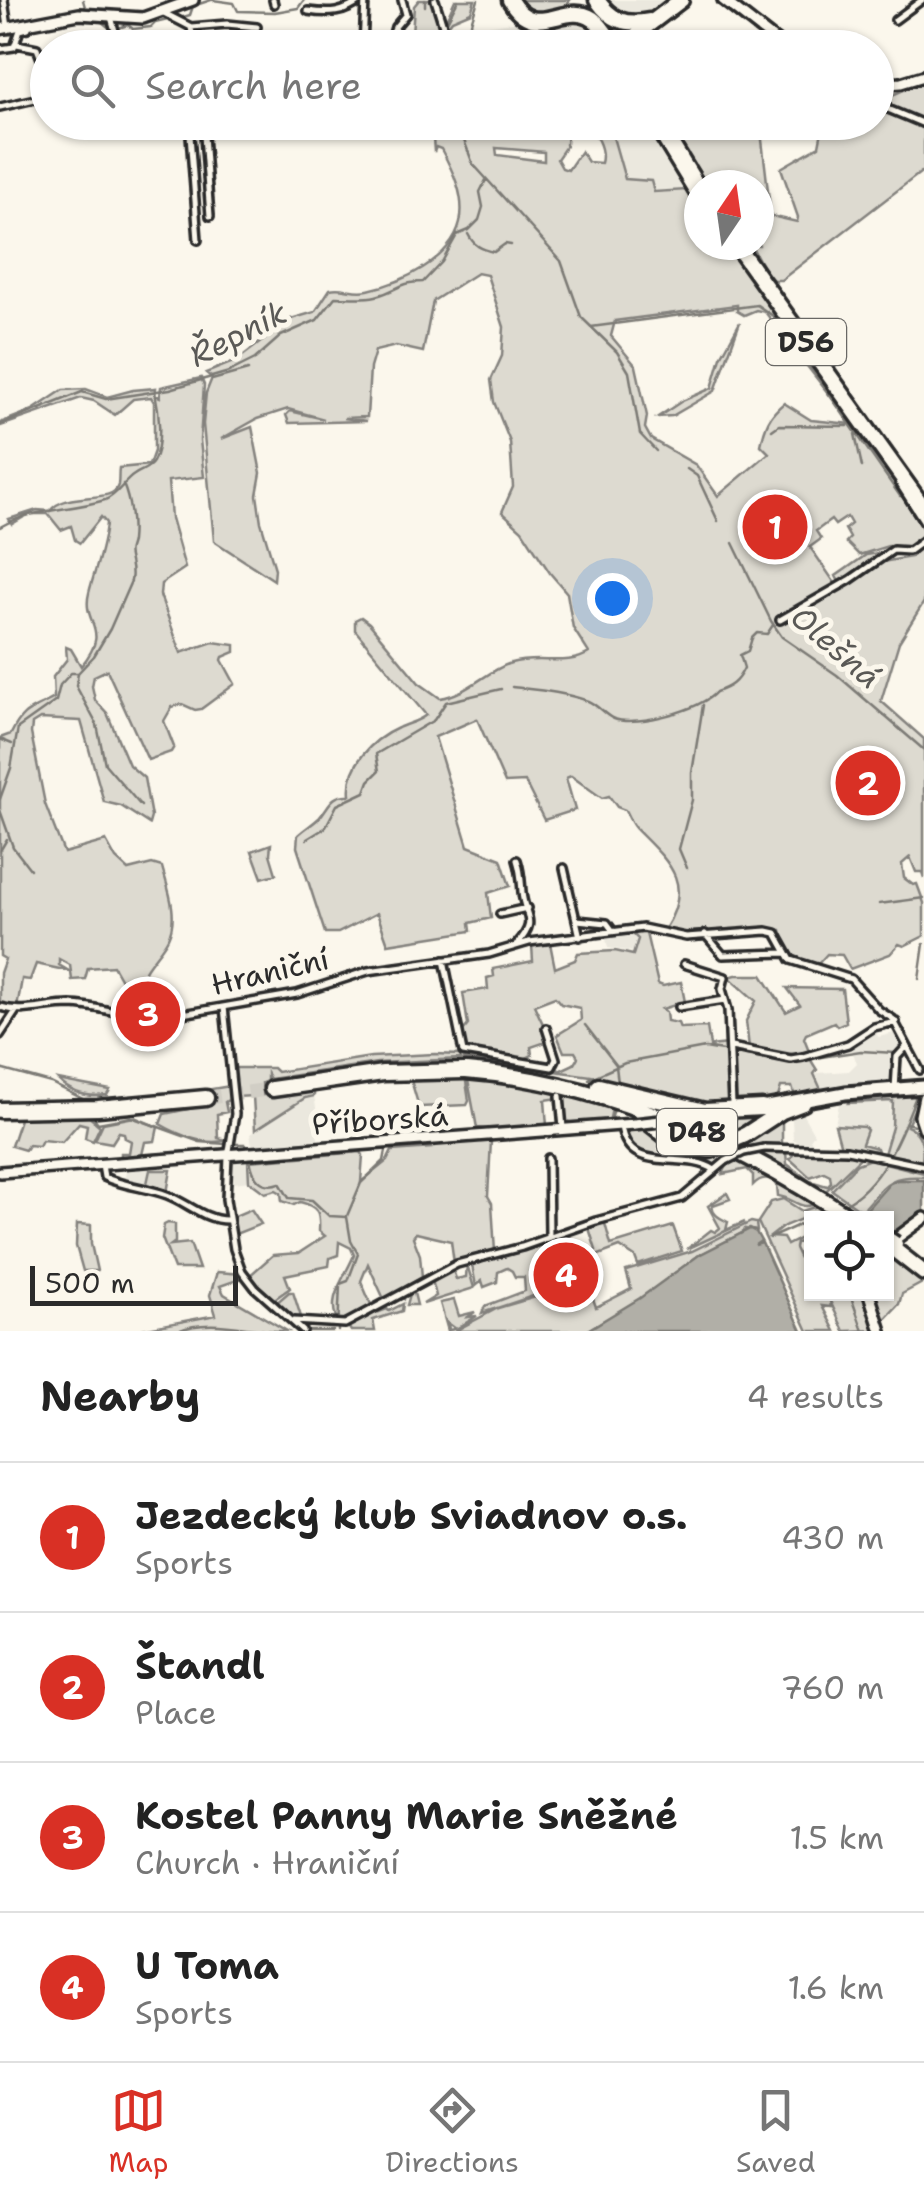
<!DOCTYPE html>
<meta charset="utf-8">
<style>
:root{--surface:#fff;--page:#f6f6f6;--text:#222;--muted:#767676;--line:#e0e0e0;--accent:#d93025}
body{margin:0;font-family:"Shantell Sans",sans-serif;background:var(--page);color:var(--text)}
.controls{position:absolute;right:30px;bottom:30px;display:grid;overflow:hidden;border-radius:0px;box-shadow:0 2px 8px #0004}
.controls button{width:90px;height:90px;display:grid;place-items:center;padding:0;border:0;border-bottom:2px solid var(--line);background:var(--surface);color:var(--text);font:50px sans-serif}
.compass{position:absolute;left:684px;top:170px;width:90px;height:90px;border-radius:50%;background:var(--surface);box-shadow:0 2px 8px #0004;rotate:13deg}
.scale{position:absolute;left:30px;bottom:25px;width:208px;box-sizing:border-box;padding-left:10px;border:5px solid #2b2b2b;border-top:0;font-size:28px;line-height:35px;white-space:nowrap;color:#2b2b2b;-webkit-text-stroke:8px #fbf7ec;paint-order:stroke}
.you{position:absolute;left:612px;top:598px;width:35px;height:35px;margin:-25px;border:8px solid #fff;border-radius:50%;background:#1a73e8;box-shadow:0 0 0 15px #1a73e833}
.badge{display:grid;place-items:center;width:65px;height:65px;border-radius:50%;background:var(--accent);color:#fff;font-size:32px;font-weight:700}
.pin{position:absolute;translate:-50% -50%;border:5px solid #fff;box-shadow:0 2px 10px #0006}
.list{margin:0;padding:0;list-style:none}
h2{display:flex;justify-content:space-between;align-items:center;height:130px;margin:0;padding:0 40px;font-size:42px}
h2 small{font-size:32px;font-weight:400;color:var(--muted)}
.list li{display:grid;grid-template-columns:65px 1fr auto;gap:30px;align-items:center;box-sizing:border-box;height:150px;padding:0 40px;border-top:2px solid var(--line)}
.list b{display:block;font-size:38px;white-space:nowrap}
.list p{margin:0;font-size:32px;white-space:nowrap;color:var(--muted)}
.list em{font-size:32px;font-style:normal;color:var(--muted)}
.icon{flex:none;width:55px;height:55px;fill:none;stroke:currentColor;stroke-width:2;stroke-linecap:round;stroke-linejoin:round}
.map{position:relative;flex:none;width:924px;height:1331px;overflow:hidden}
.search{position:absolute;background:var(--surface);box-shadow:0 2px 8px #0004;left:30px;right:30px;top:30px;height:110px;display:flex;align-items:center;gap:25px;box-sizing:border-box;padding:0 35px;border-radius:55px;color:var(--muted);font-size:38px}
.sheet{height:730px;background:var(--surface)}
nav{display:flex;justify-content:space-around;align-items:center;box-sizing:border-box;height:140px;border-top:2px solid var(--line);background:var(--surface);font-size:28px;color:var(--muted)}
nav a{display:grid;justify-items:center;gap:5px}
nav .on{color:var(--accent)}
.map>svg:first-child{display:block}
</style>
<div class="map">
<svg width="924" height="1331" viewBox="0 0 924 1331">
<rect width="100%" height="100%" fill="#fbf7ec"/>
<filter id="ink" filterUnits="userSpaceOnUse"><feTurbulence type="fractalNoise" baseFrequency=".01" numOctaves="2"/><feDisplacementMap in="SourceGraphic" scale="20" xChannelSelector="R" yChannelSelector="G"/><feConvolveMatrix kernelMatrix="1 2 1 2 8 2 1 2 1" color-interpolation-filters="sRGB"/></filter>
<g filter="url(#ink)">
<path fill="#ebe8de" d="M604 0H674L649 16 632 19 615 13Z
M575 19 584 21 606 47 465 48 471 28 513 22 539 28Z
M614 123H648L687 190 654 192 651 181 625 179 612 133 617 132Z
M630 931 638 939 633 952 608 948 605 934Z
M875 1028 878 1037 899 1032 905 1044 895 1053 892 1079 885 1084 823 1093 815 1076 817 1073 849 1071 857 1063 849 1044Z
M314 1096 317 1113 326 1112 329 1121 316 1128 319 1144H252L250 1134 305 1098Z
M866 1101H894L890 1106 892 1127 884 1150 862 1144 867 1130 864 1127 835 1125 839 1104Z
M802 1113 814 1134 810 1140 813 1143 801 1144 793 1139 792 1118Z
M246 1160 249 1181 227 1184 231 1163Z
M150 1165 145 1190 123 1185 127 1167Z"/>
<path fill="#dddad0" stroke="#84827e" stroke-width="2.5" fill-rule="evenodd" d="M419 0H433L447 47 411 48 414 6Z
M455 0H475L471 12 452 20 447 27 445 22Z
M514 0H570L562 11 536 17Z
M924 81V122L888 105 890 96Z
M877 109 924 128V170L781 280H775L776 283 766 273 751 245H759V185H707L668 123H760L771 216 797 222 798 217 781 168 819 146 822 131 835 123 876 122Z
M493 122 533 128 542 124 548 130 546 123H567L566 146 557 159 562 168 568 170 581 151 588 162 601 163C605 148 595 132 584 123H609L625 179 651 181 654 192 687 190 699 208V245H726L844 409 842 411 765 312 756 310 744 315 737 311V305L615 321 611 336 636 366 647 416 645 428 651 439 696 465 718 496 769 453 761 445C765 426 769 415 784 403L811 420 851 424 893 481 924 531V538L912 548 888 546 859 555 846 542 850 538 845 529 851 524 847 517 835 525 831 520 816 531 821 539 810 547 837 586 777 621 852 583 882 562 911 557 924 543V602L899 642 881 701 924 739V878L922 872H916L910 857 902 864 904 878 913 885 917 884 924 903V936L904 946 899 944 890 954 850 969 842 955 827 954 818 964C797 961 784 952 781 930 744 930 700 939 665 929 694 883 670 863 637 830 631 825 629 817 625 810L617 807 609 796 602 798 571 776 566 778 575 810 544 820 525 782 505 783 477 719 435 737 468 846 501 859 510 886 488 893 491 918 470 923 471 931 388 944 377 913 338 933H325L297 847 298 835C304 829 313 824 319 818 330 806 330 794 350 795 347 766 371 740 398 728 408 723 418 722 426 715L355 630V620L361 617 369 623 419 683 440 698C468 694 486 671 511 663 537 655 567 667 589 653L573 628 567 593 550 573 522 530 502 512 513 487 510 442 494 402 491 380 502 356 504 327 487 275 477 273 433 301 423 352 396 346 375 351 370 368 367 417 344 418 367 421 289 423 286 415 290 411 324 419 288 409 257 419 221 439 252 427 261 473 257 495 261 522 275 569 274 580 214 541 203 424 206 393 212 378 206 373 236 361 291 319 315 312 330 289C343 286 353 293 368 290 401 283 451 260 460 223 466 197 453 171 441 149L436 147 434 152 432 123ZM496 148 544 152V161L497 155Z
M740 322 715 391 672 416 658 417 682 401 712 388 721 357Z
M201 378 204 385 200 440 204 477 168 481 171 518 185 568 161 584 160 595 181 653 213 642 235 645V652L223 657 222 660 235 684 201 709 195 710 182 704 172 707 164 721 174 747 171 752 148 760 107 670 94 676 92 686 95 700 107 713 129 765 144 778 151 817 149 824 121 806 104 802 81 721 40 719 32 724 31 733 45 804 64 853 106 841 116 859 128 870 152 864 162 867C168 889 179 916 168 938 162 950 152 959 145 971L147 981 157 978 164 1016H154L152 1007 140 1009 134 979 121 980 113 966 88 968 85 979 72 980 70 965 59 959V965L69 971 36 964 30 980 22 979 17 1008 0 1005V973L5 959 0 956V738L11 734C24 707 33 711 54 698L53 677 67 659 66 647 71 649 81 666C113 628 81 624 89 593 95 569 104 548 106 523L101 517 80 543 75 540 71 526 61 530 48 514H29L12 524 9 519 37 510 50 511C67 489 114 505 118 485 119 479 118 474 119 468L149 465 154 451V402L151 397 133 399 115 415 94 401 81 398 1 426 0 423 33 410 63 390 86 389 107 397 133 390 156 388 155 395 160 397 161 387Z
M885 552V553L840 584 836 576 866 555Z
M271 844 270 854 276 874 262 878 252 851Z
M645 929 658 984 663 986 681 982 685 1002 662 1009 666 1012 667 1021 678 1023 680 1028 707 1027 710 1046 729 1044 731 1103 712 1109 591 1076 464 1059 462 1053 554 1068 557 1066 559 1071 574 1064 578 1057 575 1052H564L557 1035 581 1020 580 1008 561 1004 555 997 534 1005 543 1024 546 1042 531 1047 532 1055 524 1059 494 1052 464 1051 459 1036 468 1025 463 993 488 989 487 978 494 976 493 969 533 961 532 945 550 943 555 968 575 960 578 953 615 951 633 955 638 939 630 931Z
M736 975H762L786 1012 800 1005 787 988 842 989 846 1022 837 1026 834 1022 806 1034 804 1038 810 1053 799 1056 749 1048 746 1021 756 1001 729 977Z
M736 1049 786 1059 809 1057 817 1070 814 1074 824 1096 796 1100 792 1087H781L777 1100 734 1106 732 1052Z
M435 1054 460 1055 461 1059 377 1063 270 1079 267 1074V1081L262 1083 263 1095 388 1077 465 1075 469 1101 467 1105 419 1107 410 1077 314 1091V1096L305 1098 255 1130 253 1096 236 1097 232 1068H273L277 1072 371 1057Z
M467 1075 492 1077 613 1103 609 1123 565 1128 559 1098 545 1100 547 1126 506 1131 477 1128Z
M58 1080 110 1090 107 1095C87 1098 71 1093 58 1080Z
M230 1086 231 1098 225 1102 227 1112 217 1114 218 1138 226 1140C207 1147 177 1134 160 1124L164 1114 208 1105 158 1111 150 1108 208 1103 206 1090Z
M911 1092 918 1101 907 1126C922 1132 924 1147 922 1161L884 1154 892 1127 893 1101 848 1103 850 1098Z
M771 1111 732 1140 696 1123 697 1120Z
M87 1115 100 1126 93 1141 85 1138 87 1125 79 1123 62 1142 42 1140 39 1146 28 1145 25 1150 11 1146 21 1116Z
M134 1117 158 1127 155 1141 145 1142 142 1155 121 1159V1153H129L131 1141 125 1138 124 1133 119 1132 112 1143 95 1140 103 1123Z
M777 1123H782V1144L748 1148 739 1143 759 1129 762 1133Z
M835 1125 864 1127 867 1130 862 1144 877 1148 878 1151 841 1147Z
M648 1126 661 1138 734 1154 716 1166C686 1155 639 1169 626 1134L629 1129Z
M491 1141 488 1196 492 1203 495 1252 454 1263 451 1241 416 1233 413 1237 420 1255 422 1277 384 1299 368 1264 361 1281 372 1307 340 1324C323 1302 346 1276 354 1255L351 1248 339 1242 338 1255 330 1258 329 1266 285 1275 290 1288 273 1300 249 1276 273 1255 299 1253 325 1236 319 1231C320 1212 319 1207 300 1202L294 1205 282 1201 281 1193 276 1190 265 1193 249 1181 248 1161 361 1152 363 1155 361 1182 387 1161 392 1151 431 1148 430 1144Z
M832 1151 863 1155 825 1192 756 1152H786L787 1164 810 1181 827 1186 831 1182 830 1175 824 1172 810 1177 790 1159 795 1152Z
M739 1156 818 1201C802 1214 795 1198 778 1196L777 1185C769 1176 761 1177 753 1185V1175L747 1169 723 1174 728 1163Z
M870 1159 924 1173V1177C885 1175 886 1185 862 1211L832 1190 857 1164Z
M150 1170H171L167 1193 146 1188Z
M727 1193 730 1199 713 1205C710 1214 722 1219 728 1222L726 1230 745 1222 687 1249 711 1230 715 1232 720 1228 708 1206Z
M783 1199 802 1211 821 1205 826 1209 784 1226 770 1237 783 1238 787 1245 801 1238 802 1242 796 1243 795 1248 808 1275 811 1274 812 1294H865L876 1326 873 1330 844 1331 830 1301 831 1307 822 1306 835 1331H808L758 1222 771 1202Z
M251 1209 261 1224 233 1235 230 1218Z
M604 1220 611 1245 673 1226 682 1251 638 1265 635 1257 620 1247 594 1257 592 1252 596 1250 588 1225Z
M751 1222 756 1223 757 1231 745 1229 744 1232 699 1255 640 1299 586 1331H455L498 1308 587 1282 596 1307 631 1289 626 1271 692 1251Z
M168 1223 175 1224V1242L171 1245 190 1243 199 1269H174L162 1238 164 1225Z
M77 1224 91 1225V1244L97 1271H83L76 1246Z
M569 1231 575 1262 573 1260 537 1274 542 1293 482 1313 485 1306 525 1291 524 1277H515L512 1271 507 1268 498 1272 497 1282 484 1287 482 1281 476 1286 472 1265 541 1246 539 1241 556 1236 554 1243 565 1241Z
M886 1251 924 1276V1282L902 1294 899 1304 884 1320 873 1294H886Z
M467 1264 474 1288 423 1304 436 1296 432 1280 422 1282 413 1289 417 1305H407L412 1287 452 1267 456 1279 466 1277Z
M217 1272 242 1274 243 1278 220 1286 224 1294 287 1331H132L216 1315 210 1295Z
M405 1291 404 1299 400 1296 378 1309 379 1312 387 1309 389 1311 403 1304 402 1311 373 1320 375 1331H351L347 1325Z
M289 1292H293L302 1320 293 1319 275 1304Z
M454 1300 459 1316 475 1312 468 1317 477 1316 456 1329 448 1323 449 1330 454 1329 448 1331 440 1303Z"/>
<path fill="#b1afa7" stroke="#7b7a75" stroke-width="2.5" d="M897 1180H924V1215L887 1241 886 1218H859L890 1183Z
M750 1229 756 1232 761 1241 755 1245 762 1243 802 1331H586L640 1298 699 1255Z"/>
<g fill="none" stroke-linecap="round" stroke-linejoin="round">
<path stroke="#7b7a75" stroke-width="2.5" d="M83 0 85 7
M213 0 234 3 238 11 275 12 298 8 304 0
M425 0V6
M180 18 190 15 193 6 211 0
M74 19 102 22 112 30 128 25 133 29 151 27 155 23 172 19
M0 34 19 35 46 24
M443 48 441 33 458 0
M463 48 478 0
M457 122 473 164 561 261 581 317 617 352 629 372 640 434 656 451
M468 234C474 246 481 249 494 252L505 244 511 245
M591 327 757 305 773 316 788 335 900 496
M212 380 248 370
M0 425 82 392 106 399 170 389 229 372 255 359 281 336 317 320 335 297C348 297 363 299 376 296 398 291 398 282 423 282L442 262 457 235 469 230 479 220 483 207 480 192 486 180
M772 430 779 425 848 426
M855 434 862 467
M687 469 697 476 718 521
M0 527C33 508 69 511 105 500 118 495 123 482 134 475 141 470 149 469 153 462 163 444 159 410 155 392
M733 543 771 621 782 637 837 675 924 750
M78 673 76 686 97 725 105 764 141 806
M512 687C537 690 564 692 588 701 598 705 605 716 614 719 638 727 702 709 716 692 730 687 737 683 744 668L740 655 748 651 752 638 757 633 767 634 773 625
M0 739 12 744
M0 799 11 768 18 728 56 701 60 685 71 673H78L94 656 110 629 131 581C133 571 131 567 129 557 127 548 130 550 131 541 133 523 130 501 123 484
M0 810 13 847 30 869
M307 839 325 828 337 805 365 792 369 781 379 771 376 754 434 720 446 702 501 689
M0 851 7 839
M687 868 679 849 692 800V773L703 705
M879 904 924 898
M919 979 924 944
M585 1025 617 1066
M616 1066 618 1083
M0 1069 51 1083 83 1099
M589 1079 625 1063 705 1048 788 1062 861 1051 895 1053
M91 1114 98 1123 131 1117 200 1142 226 1144
M611 1121 614 1108
M905 1123 919 1126
M917 1128 924 1139
M234 1144H245L249 1149
M250 1159C253 1178 261 1189 280 1183L289 1198 312 1200 329 1216 347 1217 351 1241 358 1254 348 1281 340 1284 338 1331
M841 1206C883 1186 902 1132 918 1091
M347 1216 361 1183 384 1161 386 1151
M812 1218 829 1211
M770 1238 810 1220
M850 1294 863 1331
M178 1331C206 1318 243 1329 273 1331
M306 1331H333"/>
<path stroke="#d1cec5" stroke-width="14" stroke-dasharray="14 7" stroke-linecap="butt" d="M206 1098 272 1089"/>
<g stroke="#2b2b2b" stroke-width="12">
<path id="street" d="M4 0 8 27
M273 0 274 4
M435 0 450 48
M308 11C329 14 344 14 361 0
M162 12 191 27 194 48
M111 17 120 48
M895 20 922 0
M191 27 227 24 257 27
M17 44 37 48 48 77
M363 48 365 0
M389 48 395 27 406 14 402 0
M0 49 14 47 20 30 28 28
M879 85 888 109 924 124
M0 107 48 96
M189 122 198 240
M203 122 210 216
M649 122 699 204
M899 483 924 522
M780 620 850 580 893 550 909 551 924 540
M517 860C521 872 521 880 522 892 524 917 539 920 517 944
M564 868 580 937
M500 914 527 908
M577 920 607 923 613 931
M705 934 723 955 786 953
M444 960 463 1052 552 1067 556 1059 546 1028
M684 964 725 977 722 989 728 1010 732 1104
M0 1007C24 1014 46 1005 71 1005 103 1006 132 1020 165 1017L297 994 368 971 489 954 529 942 643 928 686 937 767 931 776 933 791 960 851 979 879 1010 893 1019 920 1070
M224 1007 235 1114 228 1157 226 1199 234 1249 242 1271 255 1288 303 1331
M679 1007 725 1000
M0 1035 16 1011
M731 1047 791 1059 803 1057 848 1044 874 1027 896 1022
M895 1089 897 1057 907 1046
M560 1096 563 1128
M621 1126C628 1177 684 1149 715 1170
M764 1148 847 1150 924 1166
M548 1158 549 1237
M102 1165 104 1177C125 1187 146 1187 167 1195 188 1203 204 1220 227 1220
M294 1321 345 1324 457 1264 522 1247 596 1221 682 1198 726 1161"/>
</g>
<g stroke="#2b2b2b" stroke-width="16">
<path id="secondary" d="M723 0 785 48
M0 29 79 14 143 18 193 0
M876 85 901 83 924 76
M924 1097 920 1116 924 1128
M0 1172 634 1124
M890 1243 924 1218
M869 1294 881 1331"/>
</g>
<g stroke="#2b2b2b" stroke-width="19">
<path id="primary" d="M762 1108 845 1093 924 1087"/>
</g>
<g stroke="#2b2b2b" stroke-width="21">
<path id="highway" d="M510 0C536 43 563 0 593 19 602 25 608 37 614 46
M597 0C611 20 625 26 649 21
M632 48 639 32 681 0
M658 122 699 189
M736 245 924 508
M466 1071C607 1082 734 1141 851 1218
M599 1086 705 1111 762 1108
M272 1089 383 1073 464 1071
M0 1110 98 1108 206 1098
M642 1117 676 1144 710 1150
M745 1135 782 1111 803 1103
M892 1248 924 1273"/>
</g>
<use href="#street" stroke="#fbf7ec" stroke-width="5"/>
<use href="#secondary" stroke="#fbf7ec" stroke-width="9"/>
<use href="#primary" stroke="#fbf7ec" stroke-width="11"/>
<use href="#highway" stroke="#fbf7ec" stroke-width="14"/>
<g stroke="#2b2b2b" stroke-width="12" stroke-linecap="butt">
<path id="street-bridge" d="M726 1161 744 1152 764 1148"/>
</g>
<g stroke="#2b2b2b" stroke-width="16" stroke-linecap="butt">
<path id="secondary-bridge" d="M634 1124 697 1117"/>
</g>
<g stroke="#2b2b2b" stroke-width="21" stroke-linecap="butt">
<path id="highway-bridge" d="M710 1150 745 1135
M886 1238 895 1244"/>
</g>
<use href="#street-bridge" stroke="#fbf7ec" stroke-width="5"/>
<use href="#secondary-bridge" stroke="#fbf7ec" stroke-width="9"/>
<use href="#highway-bridge" stroke="#fbf7ec" stroke-width="14"/>
</g>
</g>
<g text-anchor="middle" stroke-width="10" stroke-linejoin="round" paint-order="stroke">
<g fill="#fbf7ec" stroke="#696865" stroke-width="2.5">
<rect x="766" y="319" width="80" height="46" rx="8"/>
<rect x="657" y="1109" width="80" height="46" rx="8"/>
</g>
<g font-size="28" font-weight="bold" fill="#2b2b2b">
<text x="806" y="352">D56</text>
<text x="697" y="1142">D48</text>
</g>
<g font-size="30" fill="#2b2b2b" stroke="#fbf7ec">
<text transform="translate(270 972) rotate(-13)" y="10">Hraniční</text>
<text transform="translate(380 1120) rotate(-4)" y="10">Příborská</text>
</g>
<g font-size="32" font-style="italic" fill="#5a5956" stroke="#fbf7ec">
<text transform="translate(238 334) rotate(-27)" y="11">Řepník</text>
<text transform="translate(836 647) rotate(41)" y="11">Olešná</text>
</g>
</g>
</svg>
<div class="controls">
<button><svg class="icon" aria-label="locate" viewBox="0 0 24 24"><circle cx="12" cy="12" r="6"/><path d="M12 2v4M12 18v4M2 12h4M18 12h4"/></svg></button>
</div>
<svg class="compass" viewBox="-18 -18 36 36"><path d="M0-13l5 13h-10z" fill="#e53935"/><path d="M0 13l5-13h-10z" fill="#767676"/></svg>
<div class="scale">500 m</div>
<div class="you"></div>
<div class="pin badge" style="left:775px;top:527px">1</div>
<div class="pin badge" style="left:868px;top:783px">2</div>
<div class="pin badge" style="left:148px;top:1014px">3</div>
<div class="pin badge" style="left:566px;top:1275px">4</div>
<div class="search"><svg class="icon" aria-label="search" viewBox="0 0 24 24"><circle cx="10" cy="10" r="6"/><path d="M15 15l6 6"/></svg>Search here</div>
</div>
<section class="sheet">
<h2>Nearby<small>4 results</small></h2>
<ul class="list">
<li><span class="badge">1</span><div><b>Jezdecký klub Sviadnov o.s.</b><p>Sports</p></div><em>430 m</em></li>
<li><span class="badge">2</span><div><b>Štandl</b><p>Place</p></div><em>760 m</em></li>
<li><span class="badge">3</span><div><b>Kostel Panny Marie Sněžné</b><p>Church · Hraniční</p></div><em>1.5 km</em></li>
<li><span class="badge">4</span><div><b>U Toma</b><p>Sports</p></div><em>1.6 km</em></li>
</ul>
</section>
<nav>
<a class="on"><svg class="icon" aria-label="map" viewBox="0 0 24 24"><path d="M3 6l6-2 6 2 6-2v14l-6 2-6-2-6 2zM9 4v14M15 6v14"/></svg>Map</a>
<a><svg class="icon" aria-label="directions" viewBox="0 0 24 24"><path d="M12 3l9 9-9 9-9-9zM9 14v-3h6M13 9l2 2-2 2"/></svg>Directions</a>
<a><svg class="icon" aria-label="saved" viewBox="0 0 24 24"><path d="M7 4h10v16l-5-4-5 4z"/></svg>Saved</a>
</nav>
